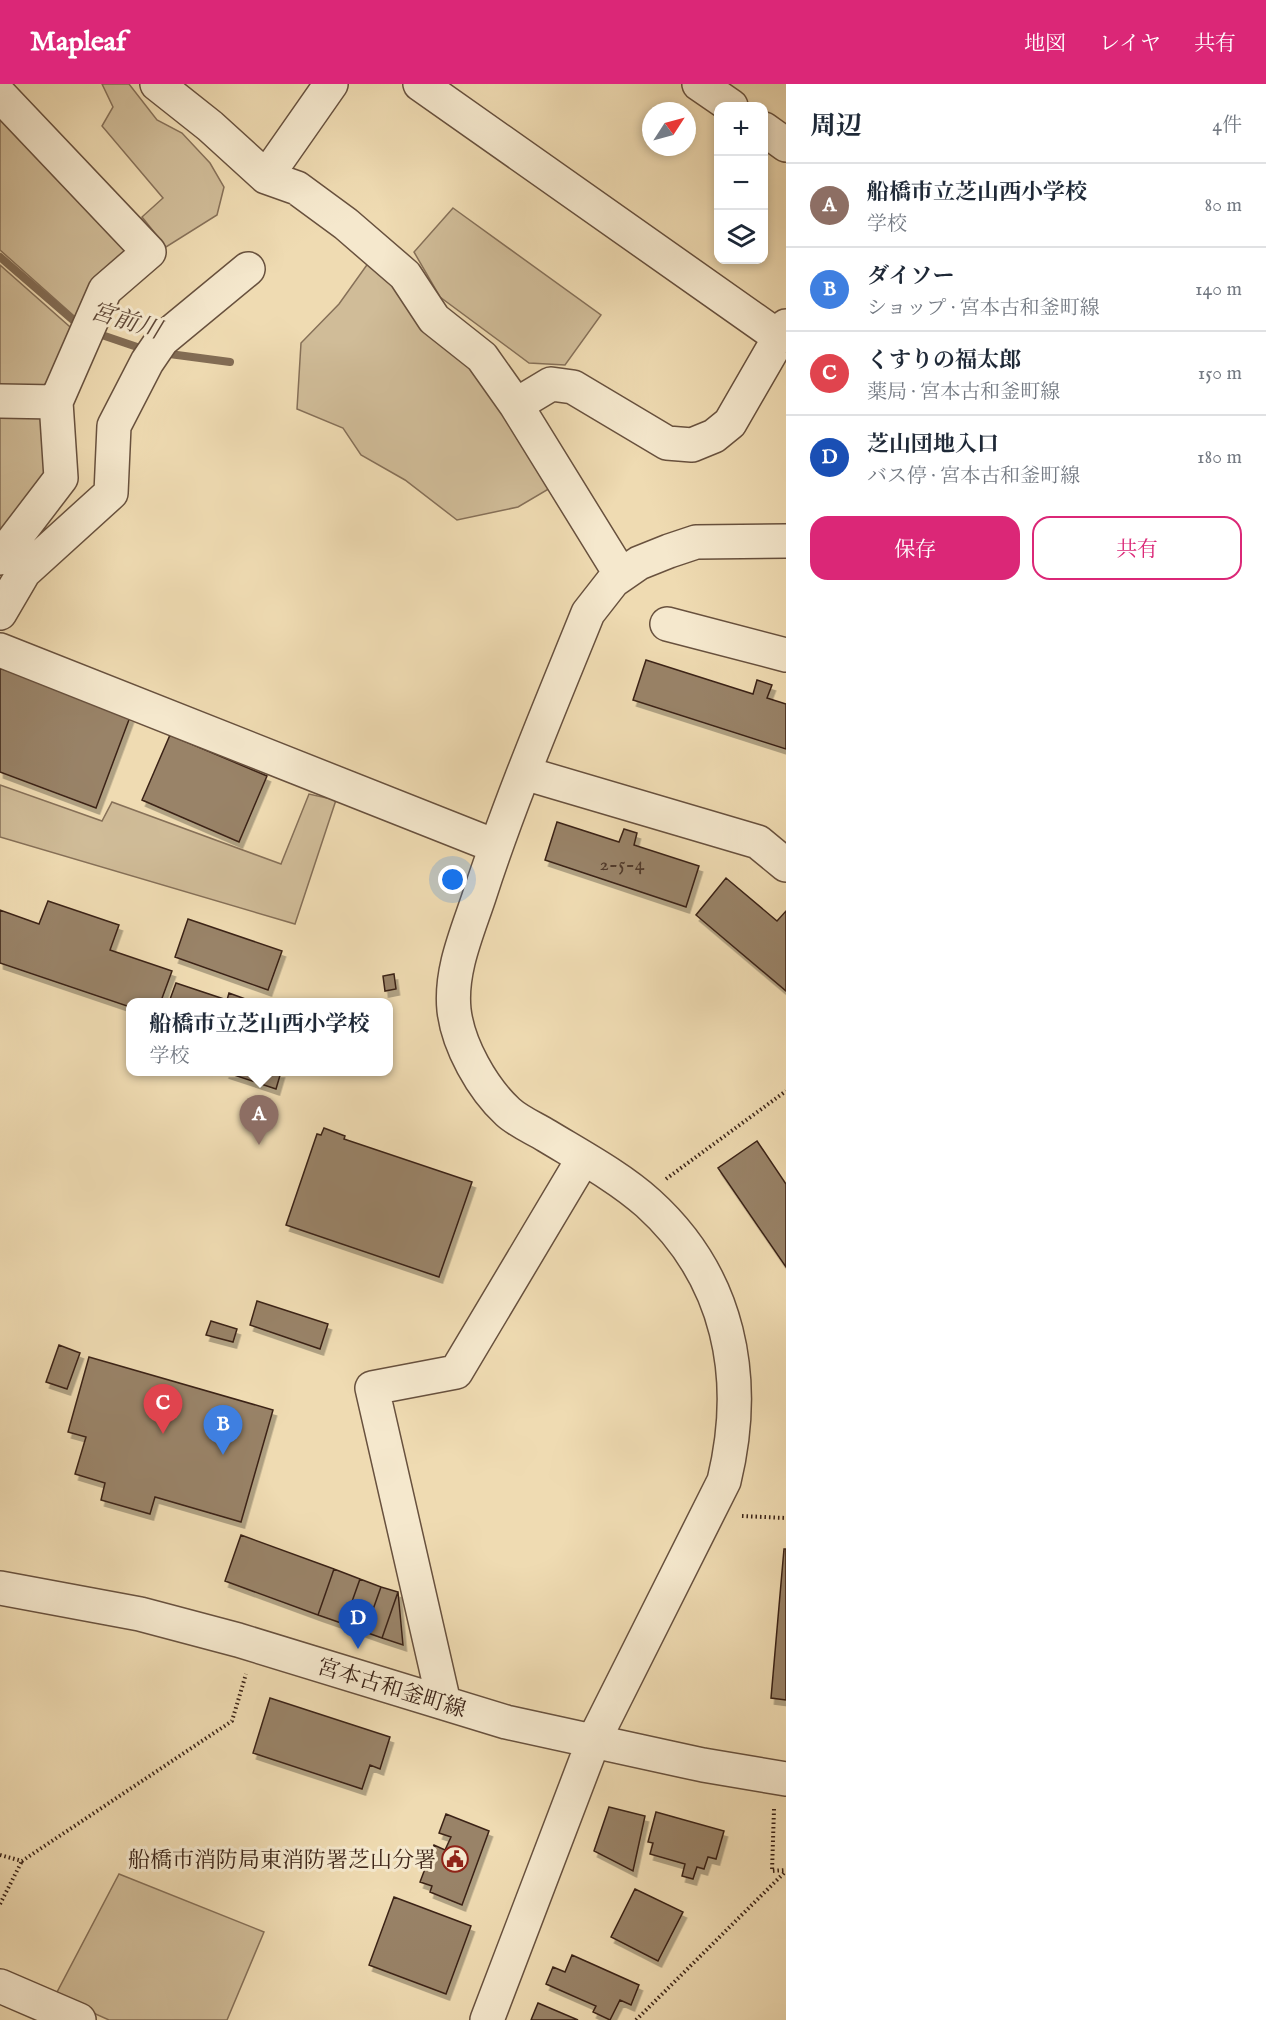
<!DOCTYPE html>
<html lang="ja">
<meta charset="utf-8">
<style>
:root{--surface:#fff;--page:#f6f6f7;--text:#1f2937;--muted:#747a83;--line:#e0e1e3;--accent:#db2777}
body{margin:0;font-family:"IM FELL English","Noto Serif JP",serif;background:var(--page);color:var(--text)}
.controls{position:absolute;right:18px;top:18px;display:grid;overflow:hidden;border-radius:12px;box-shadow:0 3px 9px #0003}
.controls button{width:54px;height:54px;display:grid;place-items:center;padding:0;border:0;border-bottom:2px solid var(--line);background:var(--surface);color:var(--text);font:30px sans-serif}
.compass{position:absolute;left:642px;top:18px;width:54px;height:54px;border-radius:50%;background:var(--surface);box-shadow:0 3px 9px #0003;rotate:54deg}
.you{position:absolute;left:453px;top:796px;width:21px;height:21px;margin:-15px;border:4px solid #fff;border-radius:50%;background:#1a73e8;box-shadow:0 0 0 9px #1a73e833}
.badge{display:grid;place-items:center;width:39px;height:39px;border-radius:50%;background:var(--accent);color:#fff;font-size:20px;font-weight:700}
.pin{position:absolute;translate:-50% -50px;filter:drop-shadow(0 2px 3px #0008)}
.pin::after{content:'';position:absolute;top:32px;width:21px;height:18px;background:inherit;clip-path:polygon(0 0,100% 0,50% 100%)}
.popup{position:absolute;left:126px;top:914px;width:267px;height:78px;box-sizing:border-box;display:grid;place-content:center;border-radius:12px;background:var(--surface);filter:drop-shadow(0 2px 4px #0005);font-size:20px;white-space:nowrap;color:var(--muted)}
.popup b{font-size:22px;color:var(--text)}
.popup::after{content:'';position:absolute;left:50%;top:100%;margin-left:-12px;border:12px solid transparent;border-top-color:var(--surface)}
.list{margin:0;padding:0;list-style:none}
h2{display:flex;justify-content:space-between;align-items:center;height:78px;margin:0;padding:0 24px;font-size:26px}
h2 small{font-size:20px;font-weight:400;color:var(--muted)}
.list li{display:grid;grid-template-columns:39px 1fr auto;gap:18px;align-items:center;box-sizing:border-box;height:84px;padding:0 24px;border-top:2px solid var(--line)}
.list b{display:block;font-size:22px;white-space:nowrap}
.list p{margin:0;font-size:20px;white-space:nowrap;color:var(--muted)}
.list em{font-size:20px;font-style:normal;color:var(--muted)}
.actions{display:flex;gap:12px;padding:18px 24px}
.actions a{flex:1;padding:14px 0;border:2px solid var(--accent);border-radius:18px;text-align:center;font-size:21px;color:var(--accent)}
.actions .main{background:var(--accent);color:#fff}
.icon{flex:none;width:33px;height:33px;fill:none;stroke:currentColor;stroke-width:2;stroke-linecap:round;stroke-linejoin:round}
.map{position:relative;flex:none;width:786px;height:1936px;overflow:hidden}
header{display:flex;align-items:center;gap:36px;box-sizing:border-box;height:84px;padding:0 30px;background:var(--accent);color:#fff}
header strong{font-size:28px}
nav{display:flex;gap:33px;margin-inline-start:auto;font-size:21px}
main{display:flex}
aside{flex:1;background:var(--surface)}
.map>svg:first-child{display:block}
</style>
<header>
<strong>Mapleaf</strong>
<nav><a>地図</a><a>レイヤ</a><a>共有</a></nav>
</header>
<main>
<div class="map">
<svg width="786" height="1936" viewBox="0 0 786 1936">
<defs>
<filter id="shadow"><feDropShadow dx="3.5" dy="6" stdDeviation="0" flood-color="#0004"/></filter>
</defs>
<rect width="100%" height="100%" fill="#efdbb2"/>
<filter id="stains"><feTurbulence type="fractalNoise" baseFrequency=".00333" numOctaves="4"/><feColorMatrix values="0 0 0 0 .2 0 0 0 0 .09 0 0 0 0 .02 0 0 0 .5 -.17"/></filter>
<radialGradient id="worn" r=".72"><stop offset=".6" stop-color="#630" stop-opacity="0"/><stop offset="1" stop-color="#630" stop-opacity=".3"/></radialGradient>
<path fill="#d0bc98" stroke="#867058" stroke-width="1.5" d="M102 0H129L157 36 182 49 210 79 224 103 217 131 166 163 142 133 163 114 102 42 113 23Z
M0 23 140 169 82 239 0 166Z
M453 124 601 231 565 281 529 279 440 213 414 168Z
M374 171 470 272 552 403 518 423 457 436 405 396 361 371 343 344 297 325 301 259 339 220Z
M0 181 78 250 51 309 0 310Z
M0 325 54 327 52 390 0 461Z
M0 701 102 737 112 718 281 780 309 710 336 716 295 840 0 753Z
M119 1790 264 1848 227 1936H109L55 1912Z"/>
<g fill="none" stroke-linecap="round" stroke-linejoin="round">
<path stroke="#826c54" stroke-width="8" d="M0 173 81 243
M93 248 146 266
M162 269 230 278"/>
</g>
<path fill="#998368" stroke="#3b2317" stroke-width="1.5" filter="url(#shadow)" d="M646 576 753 610 757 596 772 601 767 614 786 620V665L633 616Z
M0 584 130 633 96 724 0 688Z
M170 651 267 692 239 758 142 716Z
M557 738 619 758 624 745 637 749 634 761 699 782 686 823 545 776Z
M726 794 777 837 786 827V907L696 831Z
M48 817 119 841 110 866 172 887 161 917 165 918H130V923L0 879V826L39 840Z
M188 835 282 867 268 906 175 873Z
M394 890 396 905 385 907 383 892Z
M176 899 227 916 229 909 248 916 247 918H169Z
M225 988H281L276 1005Z
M324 1044 345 1052 344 1055 472 1098 439 1193 286 1141 317 1050 321 1051Z
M757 1057 786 1100V1183L718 1084Z
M257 1217 328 1240 320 1265 250 1241Z
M211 1237 237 1245 233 1258 206 1251Z
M59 1261 80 1269 67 1305 46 1298Z
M89 1273 273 1326 241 1438 155 1413 150 1430 101 1416 105 1399 75 1390 86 1353 68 1348Z
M241 1451 334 1485 318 1531 225 1497Z
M784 1465H786V1616L771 1614Z
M334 1485 360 1495 344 1540 318 1531Z
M360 1495 381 1503 365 1548 344 1540Z
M381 1503 398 1508 382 1554 365 1548Z
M398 1508 403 1561 382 1554Z
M270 1614 390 1653 380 1685 370 1681 362 1705 253 1669Z
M609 1723 645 1732 633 1787 594 1767Z
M656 1728 724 1747 716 1775 708 1773 704 1785 697 1783 693 1795 682 1792 685 1780 650 1770 653 1759 648 1758Z
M446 1730 489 1747 462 1821 430 1808 432 1802 420 1798 434 1761 445 1766 451 1753 439 1749Z
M635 1805 683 1828 658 1877 611 1853Z
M394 1813 471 1842 446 1910 369 1881Z
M572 1871 639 1901 631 1921 620 1916 610 1936 593 1928 596 1922 546 1900 553 1883 565 1888Z
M538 1919 578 1936H531Z"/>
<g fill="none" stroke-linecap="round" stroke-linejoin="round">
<g stroke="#68513e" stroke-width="36">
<path id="minor" d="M157 0 210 42 266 93 297 104 346 140 405 191 434 235 482 273 516 321 621 491
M420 0 779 253
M699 0 731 22
M0 11 149 168 105 206 56 318 0 317
M764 45 786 61
M266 93 331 0
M516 321 551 300 573 303 667 359 692 361 714 352 730 339 786 242
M0 474 61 394 56 318
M0 529 24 488 111 409 114 342 147 278 162 256 248 185
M667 540 786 571
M0 566 495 762
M524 689 758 758 786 781
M0 1504 140 1530 238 1556 506 1638 703 1681 786 1695
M444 1619 372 1304 456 1288 583 1075
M0 1902 79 1936
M487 1936 593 1658 724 1397C749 1294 730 1193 648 1119 619 1093 580 1072 547 1052 534 1044 519 1038 508 1028 482 1004 458 961 454 926 450 887 467 849 479 813 510 717 550 623 588 529L613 497 639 479 669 467 696 458 786 457"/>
</g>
<path stroke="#3b2317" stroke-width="4" stroke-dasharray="1.5 3" stroke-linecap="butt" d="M666 1095 786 1007
M742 1432 786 1434
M774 1725 772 1787 786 1786
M0 1771 22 1777 232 1637 246 1590
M0 1820 22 1777
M636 1936 786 1787"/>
<use href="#minor" stroke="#f5e8cd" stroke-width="33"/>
</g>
<defs>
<g id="civic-ring" transform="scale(1.35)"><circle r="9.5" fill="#f5e8cd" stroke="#8f2418" stroke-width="1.5"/><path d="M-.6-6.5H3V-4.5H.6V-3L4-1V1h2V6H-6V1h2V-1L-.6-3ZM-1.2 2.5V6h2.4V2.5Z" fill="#8f2418"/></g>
</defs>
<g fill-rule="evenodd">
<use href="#civic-ring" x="455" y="1775"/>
</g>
<g text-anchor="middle" stroke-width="6" stroke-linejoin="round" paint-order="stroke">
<g font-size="20" fill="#523b2b">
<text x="622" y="786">2-5-4</text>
</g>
<g font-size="22" fill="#3b2317" stroke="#f5e8cd">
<text transform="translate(392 1603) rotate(17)" y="8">宮本古和釜町線</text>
</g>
<g font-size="22" fill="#3b2317" stroke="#f5e8cd" text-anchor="end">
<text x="436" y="1783">船橋市消防局東消防署芝山分署</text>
</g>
<g font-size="24" font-style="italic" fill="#5f4736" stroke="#f5e8cd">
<text transform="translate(126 236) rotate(17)" y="8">宮前川</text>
</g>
</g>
<rect width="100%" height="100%" filter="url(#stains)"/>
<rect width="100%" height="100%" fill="url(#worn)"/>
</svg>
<div class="controls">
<button>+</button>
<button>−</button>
<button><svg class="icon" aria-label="layers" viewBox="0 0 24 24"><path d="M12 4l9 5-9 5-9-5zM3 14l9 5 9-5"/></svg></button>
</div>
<svg class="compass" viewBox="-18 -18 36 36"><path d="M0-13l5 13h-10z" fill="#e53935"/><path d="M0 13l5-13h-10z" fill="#747a83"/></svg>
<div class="you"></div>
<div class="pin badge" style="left:259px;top:1061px;background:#8d6e63">A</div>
<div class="popup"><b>船橋市立芝山西小学校</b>学校</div>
<div class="pin badge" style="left:223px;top:1371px;background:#3f7fe0">B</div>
<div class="pin badge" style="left:163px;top:1350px;background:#e0444e">C</div>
<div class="pin badge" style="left:358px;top:1565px;background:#1a4fb4">D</div>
</div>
<aside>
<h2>周辺<small>4件</small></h2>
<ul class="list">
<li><span class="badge" style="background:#8d6e63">A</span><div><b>船橋市立芝山西小学校</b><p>学校</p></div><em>80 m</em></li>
<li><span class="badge" style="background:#3f7fe0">B</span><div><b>ダイソー</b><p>ショップ · 宮本古和釜町線</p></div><em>140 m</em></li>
<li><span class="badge" style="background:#e0444e">C</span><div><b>くすりの福太郎</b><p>薬局 · 宮本古和釜町線</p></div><em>150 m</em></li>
<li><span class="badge" style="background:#1a4fb4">D</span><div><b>芝山団地入口</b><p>バス停 · 宮本古和釜町線</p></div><em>180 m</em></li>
</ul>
<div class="actions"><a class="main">保存</a><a>共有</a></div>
</aside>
</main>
